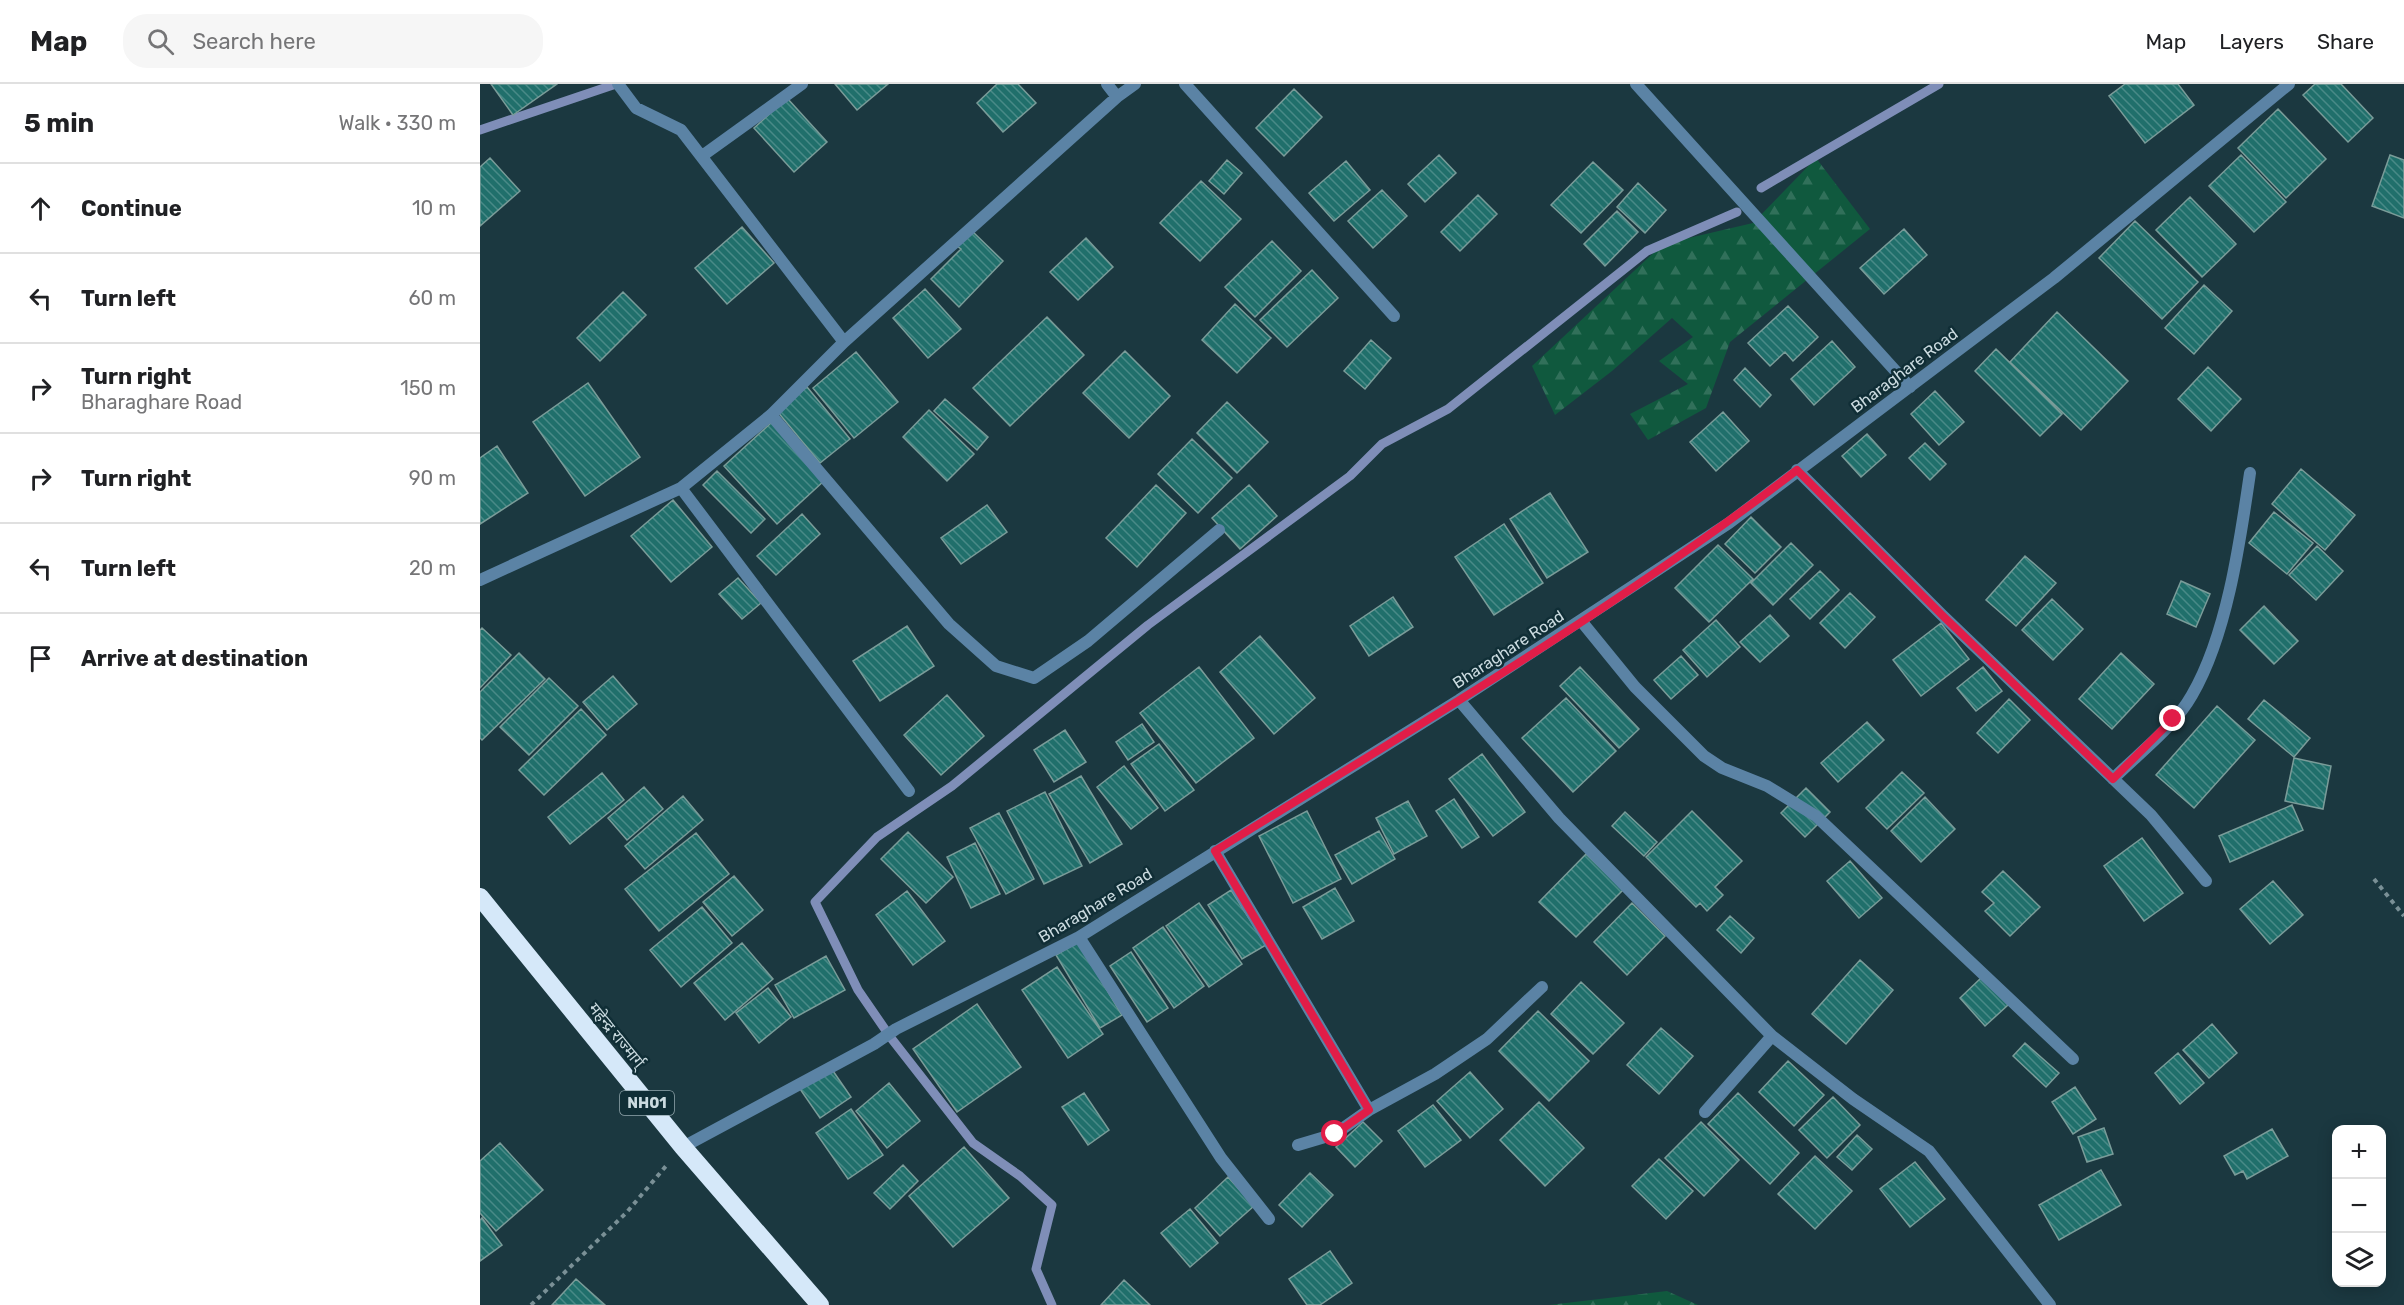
<!DOCTYPE html>
<meta charset="utf-8">
<style>
:root{--surface:#fff;--page:#f6f6f6;--text:#202124;--muted:#757577;--line:#e0e0e0}
body{margin:0;font-family:Rubik,"Noto Sans Devanagari",sans-serif;background:var(--page);color:var(--text)}
.controls{position:absolute;right:18px;bottom:18px;display:grid;overflow:hidden;border-radius:12px;box-shadow:0 3px 15px #0003}
.controls button{width:54px;height:54px;display:grid;place-items:center;padding:0;border:0;border-bottom:2px solid var(--line);background:var(--surface);color:var(--text);font:30px sans-serif}
.stop{position:absolute;width:18px;height:18px;margin:-14px;border:4px solid #e11d48;border-radius:50%;background:#fff}
.stop.end{background:#e11d48;border-color:#fff;box-shadow:0 2px 6px #0008}
.list{margin:0;padding:0;list-style:none}
h2{display:flex;justify-content:space-between;align-items:center;height:78px;margin:0;padding:0 24px;font-size:26px}
h2 small{font-size:20px;font-weight:400;color:var(--muted)}
.list li{display:grid;grid-template-columns:39px 1fr auto;gap:18px;align-items:center;box-sizing:border-box;height:90px;padding:0 24px;border-top:2px solid var(--line)}
.list b{display:block;font-size:22px;white-space:nowrap}
.list p{margin:0;font-size:20px;white-space:nowrap;color:var(--muted)}
.list em{font-size:20px;font-style:normal;color:var(--muted)}
.icon{flex:none;width:33px;height:33px;fill:none;stroke:currentColor;stroke-width:2;stroke-linecap:round;stroke-linejoin:round}
.map{position:relative;flex:none;width:1924px;height:1221px;overflow:hidden}
header{display:flex;align-items:center;gap:36px;box-sizing:border-box;height:84px;padding:0 30px;background:var(--surface);border-bottom:2px solid var(--line)}
header strong{font-size:28px}
nav{display:flex;gap:33px;margin-inline-start:auto;font-size:21px}
.search{width:420px;height:54px;background:var(--page);display:flex;align-items:center;gap:15px;box-sizing:border-box;padding:0 21px;border-radius:24px;color:var(--muted);font-size:22px}
main{display:flex}
aside{flex:1;background:var(--surface)}
.map>svg:first-child{display:block}
</style>
<header>
<strong>Map</strong>
<div class="search"><svg class="icon" aria-label="search" viewBox="0 0 24 24"><circle cx="10" cy="10" r="6"/><path d="M15 15l6 6"/></svg>Search here</div>
<nav><a>Map</a><a>Layers</a><a>Share</a></nav>
</header>
<main>
<aside>
<h2>5 min<small>Walk · 330 m</small></h2>
<ul class="list">
<li><svg class="icon" aria-label="ahead" viewBox="0 0 24 24"><path d="M12 20V5M6 11l6-6 6 6"/></svg><div><b>Continue</b></div><em>10 m</em></li>
<li><svg class="icon" aria-label="left" viewBox="0 0 24 24"><path d="M17 20v-9H6M10 6l-5 5 5 5"/></svg><div><b>Turn left</b></div><em>60 m</em></li>
<li><svg class="icon" aria-label="right" viewBox="0 0 24 24"><path d="M7 20v-9h11M14 6l5 5-5 5"/></svg><div><b>Turn right</b><p>Bharaghare Road</p></div><em>150 m</em></li>
<li><svg class="icon" aria-label="right" viewBox="0 0 24 24"><path d="M7 20v-9h11M14 6l5 5-5 5"/></svg><div><b>Turn right</b></div><em>90 m</em></li>
<li><svg class="icon" aria-label="left" viewBox="0 0 24 24"><path d="M17 20v-9H6M10 6l-5 5 5 5"/></svg><div><b>Turn left</b></div><em>20 m</em></li>
<li><svg class="icon" aria-label="arrive" viewBox="0 0 24 24"><path d="M6 21V4h12l-3 4 3 4H6"/></svg><div><b>Arrive at destination</b></div></li>
</ul>
</aside>
<div class="map">
<svg width="1924" height="1221" viewBox="0 0 1924 1221">
<defs>
<pattern id="forest-firs" width="22" height="20" patternUnits="userSpaceOnUse" patternTransform="scale(1.5)"><rect width="22" height="20" fill="#10593e"/><path d="M5 1l3.5 6h-7zM16 11l3.5 6h-7z" fill="#31705a"/></pattern>
<pattern id="building-back-hatch" width="6" height="6" patternUnits="userSpaceOnUse" patternTransform="scale(1.5)"><rect width="6" height="6" fill="#206f6b"/><path d="M-1 5l2 2M0 0l6 6M5-1l2 2" fill="none" stroke="#498a87"/></pattern>
</defs>
<rect width="100%" height="100%" fill="#1b3840"/>
<path fill="url(#forest-firs)" d="M1336 74 1390 145 1250 258 1226 324 1168 356 1150 330 1208 300 1179 277 1213 253 1192 234 1132 287 1075 331 1052 282 1183 160 1273 139Z
M1187 1207 1218 1221H1069Z"/>
<g fill="none" stroke-linecap="round" stroke-linejoin="round">
<path stroke="#7f8eb8" stroke-width="9" d="M0 46 136 0
M1281 104 1459 0
M572 1221 556 1185 572 1121 540 1092 493 1059 411 954 378 906 335 818 397 753 472 702 668 541 870 392 902 360 968 325 1167 167 1257 128"/>
</g>
<path fill="url(#building-back-hatch)" stroke="#7a9c99" stroke-width="1.5" d="M11 0H77L33 31Z
M355 0H408L377 26Z
M517 0H538L556 19 523 48 497 19Z
M1645 0H1698L1714 21 1665 59 1629 12Z
M1835 0H1861L1893 34 1868 58 1823 11Z
M814 5 842 33 804 72 776 44Z
M307 14 347 58 314 88 274 44Z
M1798 25 1846 75 1806 114 1758 64Z
M959 71 976 89 945 118 928 100Z
M1761 71 1806 118 1774 148 1729 102Z
M1910 71 1924 76V134L1892 122Z
M10 74 40 107 0 142V83Z
M747 76 762 89 744 110 729 97Z
M866 77 890 106 854 137 829 109Z
M1113 78 1143 106 1101 149 1071 121Z
M721 97 761 135 720 177 680 139Z
M1158 99 1186 126 1165 149 1137 123Z
M902 106 927 132 893 164 868 137Z
M998 111 1017 130 980 167 961 148Z
M1710 113 1756 160 1722 193 1676 146Z
M1137 127 1158 148 1125 182 1104 160Z
M1655 137 1718 198 1682 235 1619 174Z
M262 143 294 179 247 220 215 184Z
M1424 145 1447 171 1404 210 1380 184Z
M492 147 523 177 479 223 451 195 481 165 477 162Z
M606 154 633 183 598 216 570 188Z
M792 157 821 187 775 233 745 203Z
M832 186 858 214 807 263 780 236Z
M1724 201 1752 227 1714 270 1685 244Z
M445 205 481 245 448 274 413 234Z
M143 208 166 231 120 277 97 254Z
M755 220 791 254 757 289 722 256Z
M1308 222 1338 253 1313 277 1305 268 1290 282 1268 259Z
M1577 228 1648 297 1601 346 1530 278Z
M567 233 604 271 530 342 493 304Z
M891 256 911 274 885 305 864 287Z
M1352 257 1375 283 1334 321 1311 295Z
M1516 265 1582 330 1560 352 1495 287Z
M645 267 690 312 649 354 603 309Z
M376 268 418 318 374 354 333 304Z
M1728 283 1761 315 1731 347 1698 315Z
M1265 284 1291 311 1280 323 1254 296Z
M108 299 160 373 105 412 53 338Z
M327 303 370 355 340 379 297 327Z
M1455 307 1484 338 1459 361 1431 330Z
M465 315 508 353 497 366 454 327Z
M747 318 788 358 757 389 717 349Z
M449 326 494 370 467 397 423 353Z
M1243 328 1269 357 1236 387 1210 358Z
M292 338 345 396 297 440 244 382Z
M1387 350 1406 371 1381 393 1362 372Z
M712 355 752 394 718 429 678 390Z
M1445 359 1466 380 1450 396 1429 374Z
M17 362 48 409 0 440V374Z
M1821 385 1875 431 1845 466 1792 420Z
M237 387 285 435 271 449 223 401Z
M676 401 706 429 657 483 626 454Z
M769 401 797 432 760 465 732 434Z
M1070 409 1108 468 1067 494 1030 435Z
M193 416 232 463 191 498 151 452Z
M507 421 527 448 481 480 461 454Z
M1794 428 1833 459 1807 490 1769 459Z
M322 430 340 450 296 491 277 472Z
M1271 433 1301 463 1275 489 1245 460Z
M1024 440 1063 499 1014 531 975 473Z
M1311 459 1333 481 1293 521 1271 499Z
M1238 461 1273 495 1229 538 1195 504Z
M1837 462 1863 487 1836 516 1809 491Z
M1545 472 1576 499 1536 542 1506 516Z
M1340 487 1359 506 1330 535 1310 515Z
M258 494 281 519 262 535 239 510Z
M1701 497 1730 510 1716 543 1687 530Z
M1370 509 1395 533 1365 564 1340 539Z
M913 513 933 543 889 572 870 542Z
M1572 515 1603 545 1573 576 1542 546Z
M1784 522 1818 557 1794 580 1760 546Z
M1290 531 1309 552 1280 578 1260 558Z
M1236 536 1260 563 1227 593 1203 566Z
M1461 539 1489 575 1441 612 1413 576Z
M427 542 454 582 400 617 373 577Z
M2 544 31 571 0 604V546Z
M780 552 835 614 794 650 740 588Z
M39 569 65 595 2 656 0 654V608Z
M1641 569 1674 600 1632 645 1599 615Z
M1201 572 1218 591 1191 615 1174 596Z
M719 583 774 654 716 699 660 629Z
M1100 583 1159 645 1139 664 1080 602Z
M1503 583 1522 607 1496 627 1477 604Z
M133 592 157 620 127 646 103 618Z
M69 594 98 622 49 671 20 643Z
M467 611 504 652 461 691 424 651Z
M1086 614 1136 667 1093 708 1042 654Z
M1529 615 1550 636 1518 669 1497 649Z
M1784 616 1830 654 1814 673 1768 635Z
M1737 622 1775 656 1714 724 1676 691Z
M101 625 126 651 64 711 39 686Z
M1387 638 1404 656 1358 698 1341 679Z
M662 640 674 658 648 676 636 658Z
M585 646 606 678 574 698 554 666Z
M679 660 714 706 685 727 651 680Z
M1002 670 1045 728 1013 752 969 695Z
M1814 674 1851 682 1843 725 1805 717Z
M644 682 678 724 651 745 617 703Z
M1422 688 1444 709 1407 745 1386 724Z
M122 689 144 716 90 760 68 733Z
M601 692 642 760 610 779 569 710Z
M164 703 183 725 147 756 128 734Z
M1326 704 1350 728 1325 753 1301 729Z
M565 708 602 782 564 800 527 727Z
M203 712 223 736 165 785 145 762Z
M1445 713 1475 745 1441 778 1411 747Z
M974 715 999 753 982 764 956 727Z
M928 717 947 752 914 770 896 734Z
M1812 721 1823 746 1750 778 1739 752Z
M827 727 861 795 813 819 779 752Z
M1212 727 1262 777 1235 803 1243 811 1227 827 1220 819 1216 823 1166 773Z
M1145 728 1177 758 1164 772 1132 742Z
M519 729 554 795 526 810 490 744Z
M899 747 915 775 872 800 855 771Z
M428 748 473 793 446 819 401 775Z
M216 749 249 790 179 847 145 805Z
M1662 754 1703 809 1664 837 1624 782Z
M495 759 520 810 491 824 467 773Z
M1106 770 1143 806 1096 853 1059 818Z
M1370 777 1402 814 1379 834 1347 797Z
M1523 787 1560 823 1530 852 1505 827 1514 819 1502 808Z
M254 792 283 826 252 852 223 818Z
M1793 797 1823 831 1790 860 1760 825Z
M855 804 874 837 842 855 823 823Z
M751 806 786 861 762 875 728 821Z
M427 807 465 857 433 881 396 831Z
M719 819 762 880 729 903 686 842Z
M1152 819 1185 852 1147 891 1114 858Z
M222 823 252 859 201 903 170 866Z
M1250 832 1274 854 1261 869 1237 846Z
M683 843 724 902 694 924 653 864Z
M598 858 642 931 620 944 576 871Z
M262 859 293 895 245 936 214 899Z
M651 868 688 924 667 938 630 882Z
M346 872 365 906 314 934 295 901Z
M1380 876 1413 906 1366 960 1332 930Z
M577 883 623 950 588 974 542 906Z
M1502 893 1528 921 1505 942 1480 914Z
M1101 898 1144 939 1113 970 1071 930Z
M288 904 311 933 279 959 256 929Z
M497 920 541 983 477 1028 433 965Z
M1058 927 1109 977 1069 1017 1019 967Z
M1732 940 1757 969 1729 994 1703 966Z
M1181 944 1213 972 1179 1010 1147 981Z
M1545 959 1579 989 1566 1003 1533 972Z
M1698 969 1724 999 1700 1020 1675 989Z
M1308 977 1344 1011 1314 1042 1279 1008Z
M351 984 371 1013 340 1034 320 1005Z
M990 988 1023 1025 990 1054 957 1017Z
M409 999 440 1037 407 1064 376 1027Z
M1595 1003 1616 1035 1593 1050 1572 1018Z
M604 1009 629 1046 608 1061 582 1023Z
M1258 1009 1319 1069 1290 1100 1228 1040Z
M1353 1013 1380 1041 1347 1074 1319 1046Z
M1059 1018 1104 1064 1065 1102 1020 1056Z
M953 1021 981 1056 945 1083 918 1047Z
M371 1025 403 1071 368 1095 336 1049Z
M883 1038 902 1057 875 1083 856 1063Z
M1221 1038 1259 1076 1224 1112 1185 1074Z
M1624 1044 1633 1070 1607 1078 1598 1053Z
M1792 1045 1808 1072 1767 1095 1763 1087 1755 1091 1744 1072Z
M1377 1051 1392 1065 1372 1086 1357 1073Z
M20 1059 63 1106 16 1147 0 1129V1077Z
M484 1063 529 1114 473 1163 429 1112Z
M1335 1072 1372 1107 1335 1145 1298 1110Z
M1179 1075 1213 1107 1186 1135 1152 1102Z
M1435 1078 1465 1115 1430 1143 1400 1105Z
M423 1081 438 1097 410 1125 394 1109Z
M1621 1086 1641 1121 1579 1156 1559 1121Z
M830 1089 853 1111 822 1143 799 1121Z
M748 1093 774 1122 740 1152 715 1124Z
M710 1125 738 1159 710 1183 681 1149Z
M2 1134 22 1161 0 1177V1136Z
M850 1167 872 1199 840 1221H827L809 1195Z
M96 1195 125 1221H72Z
M644 1196 670 1221H621Z"/>
<g fill="none" stroke-linecap="round" stroke-linejoin="round">
<path stroke="#7a9096" stroke-width="4" stroke-dasharray="4.5 4.5" stroke-linecap="butt" d="M1894 795 1924 832
M51 1221 147 1128 186 1082"/>
<path stroke="#5b83a5" stroke-width="12" d="M138 0 156 24 201 46 364 258
M627 0 637 13
M705 0 914 232
M1156 0 1430 303
M222 72 322 0
M291 331 469 540 516 582 554 594 608 557 739 446
M1317 386 1462 531 1671 731 1726 797
M201 404 429 707
M0 496 201 404 291 331 364 258 637 13 655 0
M1102 538 1155 603 1224 672 1242 684 1287 702 1336 732 1593 975
M979 616 1079 734 1292 952 1373 1015 1449 1067 1570 1221
M1633 695C1659 669 1694 643 1712 611 1747 551 1760 458 1770 389
M735 767 889 1026
M599 853 741 1074 789 1135
M1225 1028 1292 952
M818 1061 855 1050 889 1026 955 990 1007 955 1062 903
M203 1063 394 960 416 945 599 853 979 616 1249 439 1574 194 1809 0"/>
<path stroke="#d5e8f9" stroke-width="18" d="M0 813 203 1063 340 1221"/>
</g>
<g fill="none" stroke-linecap="round" stroke-linejoin="round">
<path stroke="#e11d48" stroke-width="8" d="M855 1050 889 1026 735 767C932 645 1133 527 1317 386L1462 531 1633 695 1693 635"/>
</g>
<g text-anchor="middle" stroke-width="5" stroke-linejoin="round" paint-order="stroke">
<rect fill="#102e36" stroke="#93a7ad" stroke-width="1.5" x="140" y="1007" width="54" height="24" rx="4.5"/>
<g font-size="15" font-weight="bold" fill="#cbdbe0">
<text x="167" y="1024">NH01</text>
</g>
<g font-size="16" fill="#cbdbe0" stroke="#102e36">
<text transform="translate(1424 286) rotate(-37)" y="6">Bharaghare Road</text>
<text transform="translate(1028 565) rotate(-33)" y="6">Bharaghare Road</text>
<text transform="translate(615 821) rotate(-31)" y="6">Bharaghare Road</text>
<text transform="translate(137 951) rotate(51)" y="6">महेन्द्र राज्मार्ग्</text>
</g>
</g>
</svg>
<div class="controls">
<button>+</button>
<button>−</button>
<button><svg class="icon" aria-label="layers" viewBox="0 0 24 24"><path d="M12 4l9 5-9 5-9-5zM3 14l9 5 9-5"/></svg></button>
</div>
<div class="stop" style="left:855px;top:1050px"></div>
<div class="stop end" style="left:1693px;top:635px"></div>
</div>
</main>
